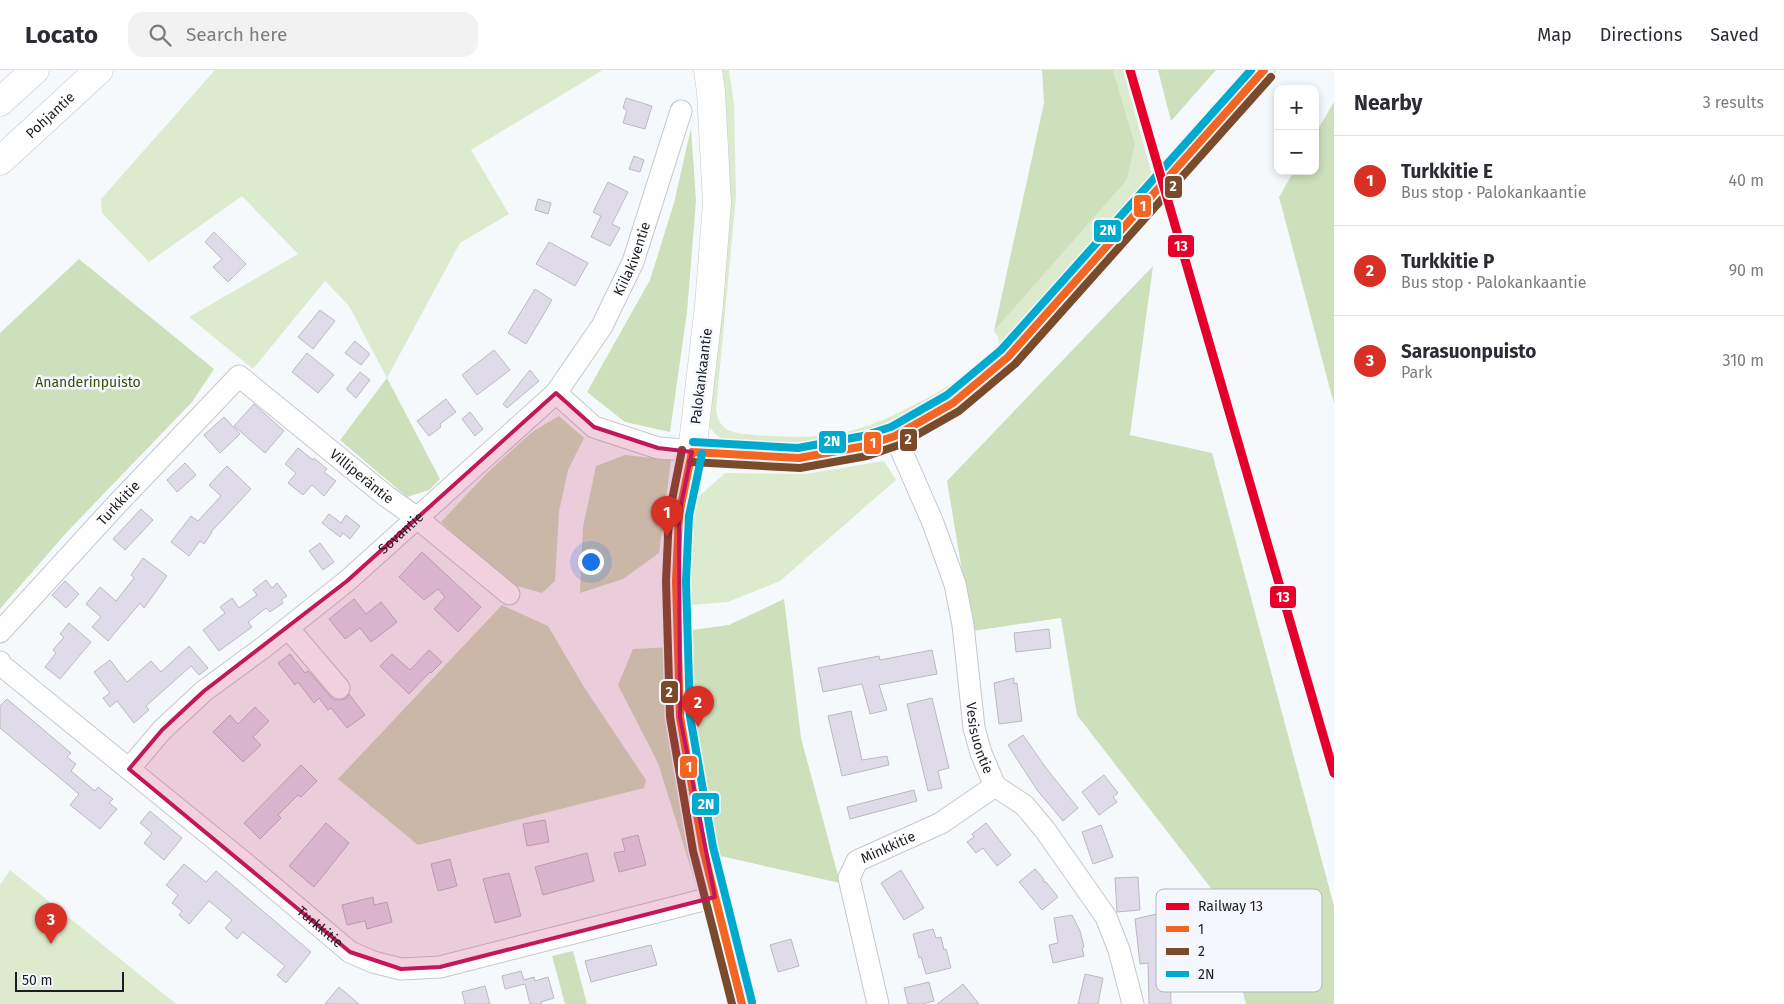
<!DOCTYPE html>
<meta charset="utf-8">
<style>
:root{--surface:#fff;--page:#f2f2f3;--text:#2b2b33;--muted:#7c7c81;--line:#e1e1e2;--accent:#d93025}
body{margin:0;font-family:"Fira Sans",sans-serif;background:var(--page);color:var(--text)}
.controls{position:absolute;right:15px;top:15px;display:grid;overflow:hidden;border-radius:10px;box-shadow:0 2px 8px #0003}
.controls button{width:45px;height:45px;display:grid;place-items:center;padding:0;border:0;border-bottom:1px solid var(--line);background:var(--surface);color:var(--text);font:25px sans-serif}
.scale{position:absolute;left:15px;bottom:12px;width:109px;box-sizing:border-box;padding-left:5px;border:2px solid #1c1e22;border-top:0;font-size:14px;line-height:18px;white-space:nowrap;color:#1c1e22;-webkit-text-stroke:4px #f4f8fe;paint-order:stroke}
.you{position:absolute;left:590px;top:491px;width:18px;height:18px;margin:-12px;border:4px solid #fff;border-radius:50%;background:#1a73e8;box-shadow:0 0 0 8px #1a73e833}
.badge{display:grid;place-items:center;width:32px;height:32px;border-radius:50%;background:var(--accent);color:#fff;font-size:16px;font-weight:700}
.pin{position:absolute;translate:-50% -41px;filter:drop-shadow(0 1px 2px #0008)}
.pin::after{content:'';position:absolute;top:26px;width:18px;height:15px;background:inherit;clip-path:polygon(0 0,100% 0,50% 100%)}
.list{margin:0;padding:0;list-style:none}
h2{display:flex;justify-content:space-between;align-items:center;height:65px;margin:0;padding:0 20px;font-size:21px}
h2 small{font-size:16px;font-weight:400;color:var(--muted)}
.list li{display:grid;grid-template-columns:32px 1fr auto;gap:15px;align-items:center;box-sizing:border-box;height:90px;padding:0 20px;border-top:1px solid var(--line)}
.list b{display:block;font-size:19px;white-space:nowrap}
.list p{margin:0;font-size:16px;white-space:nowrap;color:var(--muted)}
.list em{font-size:16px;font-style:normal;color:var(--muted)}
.icon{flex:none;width:28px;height:28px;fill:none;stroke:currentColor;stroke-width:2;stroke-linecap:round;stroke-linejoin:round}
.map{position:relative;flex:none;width:1334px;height:934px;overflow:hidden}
header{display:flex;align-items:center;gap:30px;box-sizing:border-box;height:70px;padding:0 25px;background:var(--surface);border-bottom:1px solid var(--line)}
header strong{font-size:24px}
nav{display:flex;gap:28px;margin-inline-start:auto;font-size:18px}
.search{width:350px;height:45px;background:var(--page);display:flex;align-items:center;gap:12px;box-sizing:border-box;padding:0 18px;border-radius:15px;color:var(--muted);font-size:19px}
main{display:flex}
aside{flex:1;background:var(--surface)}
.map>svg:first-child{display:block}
</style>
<header>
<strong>Locato</strong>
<div class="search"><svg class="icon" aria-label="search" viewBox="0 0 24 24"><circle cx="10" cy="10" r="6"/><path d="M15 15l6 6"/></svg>Search here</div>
<nav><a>Map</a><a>Directions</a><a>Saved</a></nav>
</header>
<main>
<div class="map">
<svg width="1334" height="934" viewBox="0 0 1334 934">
<rect width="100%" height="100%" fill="#f6f9fc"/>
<path fill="#dcebce" d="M215 0H603L471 80 509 144 460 173 387 308 349 236 325 211 253 299 189 247 298 184 242 126 149 192 102 143 101 129Z
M716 0H729L734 33 736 127 716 339C719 363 734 363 755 365 786 368 826 368 857 359 876 354 895 345 913 335 924 330 936 324 946 317 965 305 982 289 999 274L998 267 994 261 1127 110 1135 74 1113 0H1123L1154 112 1001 281 949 326 891 357 860 367 800 378 736 375 725 371 715 364 709 356 706 347Z
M884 391 896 410 780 511 728 532 691 535 690 508 695 430 725 403 805 404Z
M10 800 176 934H0V815Z"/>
<path fill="#cddfbb" d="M1042 0H1113L1135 74 1127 110 994 261 1044 33Z
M1158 0H1216L1171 51Z
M1334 32V334L1279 127 1294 101H1315V64Z
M691 58 696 131 687 242 670 362 625 352 587 322 650 210 674 133Z
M79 189 214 299 192 332 67 462 0 539V263Z
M1153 196 1130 365 1212 383 1334 836V934H1246L1217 826 1077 645 1061 548 972 561 947 411Z
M387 308 440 409 429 420 407 427 340 370Z
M559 346 584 368 568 400 559 442 555 511 542 523 510 514 441 452 487 403 532 362Z
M625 385 671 390 659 483 623 509 580 523 583 457 596 396Z
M784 529 801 668 840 813 716 785 701 693 691 613 692 560 729 555Z
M502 535 548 556 584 617 646 710 644 718 418 775 338 709Z
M674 577 703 811 697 818 658 693 618 615 633 579Z
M573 881 587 934H565L552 886Z"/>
<path fill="#e0dbe9" stroke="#bbbbbe" d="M626 28 652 36 645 59 623 53 627 40 623 38Z
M634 86 644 90 640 102 629 99Z
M608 112 628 122 612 154 620 158 610 176 591 167 601 146 593 142Z
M538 129 551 133 548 144 535 140Z
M214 162 246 194 228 212 213 197 222 189 205 172Z
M549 172 588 193 575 216 536 194Z
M535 219 552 230 526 274 508 263Z
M320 240 335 251 313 279 298 267Z
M355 271 370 284 361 295 345 283Z
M494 280 510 300 477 325 462 305Z
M307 283 334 305 318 323 292 302Z
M530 300 539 311 507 338 503 334Z
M360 302 370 310 356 328 347 320V318Z
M446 329 456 342 440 354 441 357 429 366 417 351Z
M254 334 284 361 265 383 234 356Z
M470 342 483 359 475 366 462 349Z
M224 347 240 364 220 383 204 365Z
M298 378 313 390 314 388 327 399 324 402 336 411 324 426 312 415 303 425 288 413 296 403 285 394Z
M185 393 196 405 177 422 167 410Z
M227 396 251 419 211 462H212L204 474 200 471 189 486 171 472 191 446 198 451 221 426 209 415Z
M141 439 153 450 125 480 113 469Z
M329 444 341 453 346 445 360 456 350 469 343 463 340 467 322 453Z
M320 473 334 492 323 500 309 481Z
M422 482 481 537 458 562 434 539 445 527 438 519 424 530 399 507Z
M143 488 167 506 144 538 140 533 108 571 92 557 101 547 86 534 100 517 116 531 134 508 131 505Z
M266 510 272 518 277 513 287 526 281 530 283 533 270 542 266 538 248 552 252 557 219 581 203 560 225 543 220 537 232 528 239 538 257 525 253 520Z
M65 511 79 524 66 538 52 525Z
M354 529 366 544 381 532 397 552 371 572 360 558 345 569 329 549Z
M69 553 91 572 60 609 45 597 56 583 53 580 64 567 60 564Z
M1049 559 1051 578 1016 582 1014 563Z
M189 576 208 598 199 605 191 596 146 636 149 640 134 653 117 631 110 637 103 628 110 623 94 602 110 590 127 612 151 591 161 602Z
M429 580 442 592 431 603 430 602 409 624 380 596 392 584 410 600Z
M932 580 937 604 879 615 887 640 870 644 862 614 823 622 818 598 879 586 880 590Z
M290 584 305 603 308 601 330 626 334 630H341L347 628 349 624 365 645 347 658 331 638 328 640 319 628 314 633 298 612 295 615 278 593Z
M1014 608V614L1017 613 1022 651 999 654 994 613Z
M932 628 949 698 938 701 942 718 928 721 907 634Z
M7 629 71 683 67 687 76 694 71 701 95 721 98 717 113 729 109 733 117 739 100 759 70 735 79 724 0 658V636Z
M255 637 269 651 253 667 261 675 243 692 213 662 230 645 238 654Z
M851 641 862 690 887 686 889 695 842 706 828 646Z
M1023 665 1046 698 1078 738 1063 751 1037 720 1008 675Z
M301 695 317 711 301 727 298 725 278 745 281 748 260 769 244 753Z
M1104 705 1118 723 1113 727 1117 732 1099 745 1082 722Z
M914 720 917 731 850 749 847 737Z
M150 741 182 768 164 790 144 773 152 763 140 753Z
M545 750 549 772 527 776 523 754Z
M326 753 349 773 314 817 289 796Z
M986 753 1011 785 997 796 983 778 976 783 967 772 974 767 972 764Z
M1101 755 1113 787 1093 794 1082 762Z
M638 765 646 795 619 802 614 783 625 781 622 769Z
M587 783 594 811 543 825 535 797Z
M450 789 457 816 438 821 431 794Z
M184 794 206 812 216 801 311 882 286 913 277 905 285 896 243 862 237 869 225 858 232 850 209 831 189 854 179 845 182 841 172 833 178 825 166 815Z
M1035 799 1043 808 1044 812H1046L1058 827 1042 840 1019 812Z
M901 800 924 838 904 850 881 813Z
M509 803 521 846 495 853 483 809Z
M1138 807 1140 840 1117 842 1115 808Z
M373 827 374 835 387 832 392 852 367 859 365 851 347 855 342 835Z
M1182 838 1184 849 1156 856 1160 898 1170 896 1171 934H1149L1148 893 1140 894 1135 849Z
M1072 845 1080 861 1084 877 1082 878 1084 886 1053 893 1049 875 1058 873 1054 848Z
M933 859 936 868 941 867 944 880 946 879 951 898 926 904 921 887 919 888 913 864Z
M791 869 799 896 778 902 770 875Z
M651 875 657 895 591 912 585 891Z
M521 901 524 910 534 907 535 911 548 907 554 928 541 932 542 934H530L525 914 505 919 502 906Z
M1085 904 1103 908 1098 934H1078Z
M929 912 934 931 922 934H908L904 918Z
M963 914 979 934H937L957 919Z
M485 916 490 934H465L462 922Z
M339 917 359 934H325Z"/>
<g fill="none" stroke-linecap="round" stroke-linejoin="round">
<g stroke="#c6c8cc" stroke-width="23">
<g id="minor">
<path id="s1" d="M556 323 602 256 633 192 681 41"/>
<path id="s2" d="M895 366 933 453 955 514 963 555 974 658 981 683 995 716 1024 735 1045 760 1106 847 1119 880 1133 934"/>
<path d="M288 558 339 618"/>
<path id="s3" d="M0 562 117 434 239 306 386 426 417 448 509 524"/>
<path id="s4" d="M0 592 1 595 247 795 350 882 373 892 401 899 440 897 715 827"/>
<path id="s5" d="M129 699 162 660 204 621 264 577 347 511 556 323 594 357 658 378 799 388 865 376 895 366 953 333 1008 287 1264 0"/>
<path id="s6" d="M878 934 849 808 857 791 941 753 995 716"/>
</g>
</g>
<g stroke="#c6c8cc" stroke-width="29">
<path id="major" d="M708 0 711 22 717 133 709 235 692 382 679 445 676 511 680 647 703 779 742 934"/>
</g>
<g stroke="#c6c8cc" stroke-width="29">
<g id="highway">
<path d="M0 32 35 0"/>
<path id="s7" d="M0 91 99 0"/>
</g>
</g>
<use href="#minor" stroke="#fefeff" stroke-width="21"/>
<use href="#major" stroke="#fefeff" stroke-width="28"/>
<use href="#highway" stroke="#fefeff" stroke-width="28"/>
<g stroke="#f4f8fe" stroke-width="11">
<path id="bus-1" d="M692 382 799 388 865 376 895 366 953 333 1008 287 1264 0
M692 382 679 445 676 511 680 647 703 779 742 934"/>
</g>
<g stroke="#f4f8fe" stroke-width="11">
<path id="bus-2" d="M682 380 669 445 666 511 670 647 693 781 732 934
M691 392 800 398 867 386 899 375 959 341 1015 294 1271 7"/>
</g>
<g stroke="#f4f8fe" stroke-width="11">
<path id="bus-3" d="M693 372 798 378 863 366 891 357 947 325 1001 280 1251 0
M702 384 689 446 686 511 690 646 713 777 752 932"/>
</g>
<use href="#bus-1" stroke="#f26522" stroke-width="8"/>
<use href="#bus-2" stroke="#7a4b2a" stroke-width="8"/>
<use href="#bus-3" stroke="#00a9ce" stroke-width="8"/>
<g stroke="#f4f8fe" stroke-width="12">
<path id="rail-1" d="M1130 0 1334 703"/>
</g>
<use href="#rail-1" stroke="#e4002b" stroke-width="9"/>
</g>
<path fill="#c2185b" fill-opacity="0.2" stroke="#c2185b" stroke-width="4" stroke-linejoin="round" d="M556 323 594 357 658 378 692 382 679 445 680 647 715 827 440 897 401 899 350 882 129 699 162 660 204 621 347 511Z"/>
<g text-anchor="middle" stroke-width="5" stroke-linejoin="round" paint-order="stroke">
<g font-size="14" fill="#1c1e22" stroke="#f4f8fe">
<text dy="5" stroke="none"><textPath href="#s7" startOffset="68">Pohjantie</textPath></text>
<text dy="5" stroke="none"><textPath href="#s1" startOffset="155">Kiilakiventie</textPath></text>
<text transform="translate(701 306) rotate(-83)" y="5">Palokankaantie</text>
<text dy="5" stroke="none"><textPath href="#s3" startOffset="509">Villiperäntie</textPath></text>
<text dy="5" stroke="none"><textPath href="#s3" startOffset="175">Turkkitie</textPath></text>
<text dy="5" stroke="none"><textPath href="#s5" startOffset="361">Sovantie</textPath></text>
<text dy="5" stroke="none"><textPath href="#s2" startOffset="316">Vesisuontie</textPath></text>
<text dy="5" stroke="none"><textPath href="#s6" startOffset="182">Minkkitie</textPath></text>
<text dy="5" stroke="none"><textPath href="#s4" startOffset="416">Turkkitie</textPath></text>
</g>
<g font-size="14" fill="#354f03" stroke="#f4f8fe">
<text x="88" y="317">Ananderinpuisto</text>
</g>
</g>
<rect x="1156" y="819" width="166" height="103" rx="8" fill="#f4f8fe" stroke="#b3b7bc" stroke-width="1"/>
<rect x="1166" y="833" width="23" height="7" fill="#e4002b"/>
<rect x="1166" y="856" width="23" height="6" fill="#f26522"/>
<rect x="1166" y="878" width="23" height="7" fill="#7a4b2a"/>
<rect x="1166" y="901" width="23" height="6" fill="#00a9ce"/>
<g font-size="14" fill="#1c1e22">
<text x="1198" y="841">Railway 13</text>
<text x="1198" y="864">1</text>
<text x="1198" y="886">2</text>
<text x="1198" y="909">2N</text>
</g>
<g stroke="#f4f8fe" stroke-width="2">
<rect x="1164" y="105" width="19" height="24" rx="5" fill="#7a4b2a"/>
<rect x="1133" y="124" width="19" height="24" rx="5" fill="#f26522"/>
<rect x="1093" y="149" width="29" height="24" rx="5" fill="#00a9ce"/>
<rect x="1167" y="164" width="28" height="24" rx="5" fill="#e4002b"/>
<rect x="899" y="358" width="19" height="24" rx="5" fill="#7a4b2a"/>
<rect x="818" y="360" width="29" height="24" rx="5" fill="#00a9ce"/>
<rect x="863" y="361" width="19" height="24" rx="5" fill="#f26522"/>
<rect x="1269" y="515" width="28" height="24" rx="5" fill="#e4002b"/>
<rect x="660" y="610" width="19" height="24" rx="5" fill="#7a4b2a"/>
<rect x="679" y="685" width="19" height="24" rx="5" fill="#f26522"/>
<rect x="691" y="722" width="29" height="24" rx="5" fill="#00a9ce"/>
</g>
<g font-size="14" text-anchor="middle" font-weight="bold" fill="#fff">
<text x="1173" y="121">2</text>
<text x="1143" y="141">1</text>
<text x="1108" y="165">2N</text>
<text x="1181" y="181">13</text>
<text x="908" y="374">2</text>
<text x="832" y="376">2N</text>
<text x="873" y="378">1</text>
<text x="1283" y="532">13</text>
<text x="669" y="627">2</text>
<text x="689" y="702">1</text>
<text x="706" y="739">2N</text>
</g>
</svg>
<div class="controls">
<button>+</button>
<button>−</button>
</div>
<div class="scale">50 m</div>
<div class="you"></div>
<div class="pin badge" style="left:667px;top:467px">1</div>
<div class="pin badge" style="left:698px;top:657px">2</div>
<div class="pin badge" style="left:51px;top:874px">3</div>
</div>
<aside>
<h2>Nearby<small>3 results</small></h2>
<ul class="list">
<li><span class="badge">1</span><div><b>Turkkitie E</b><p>Bus stop · Palokankaantie</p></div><em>40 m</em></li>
<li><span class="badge">2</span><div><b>Turkkitie P</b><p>Bus stop · Palokankaantie</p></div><em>90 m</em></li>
<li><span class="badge">3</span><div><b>Sarasuonpuisto</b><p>Park</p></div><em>310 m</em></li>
</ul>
</aside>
</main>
